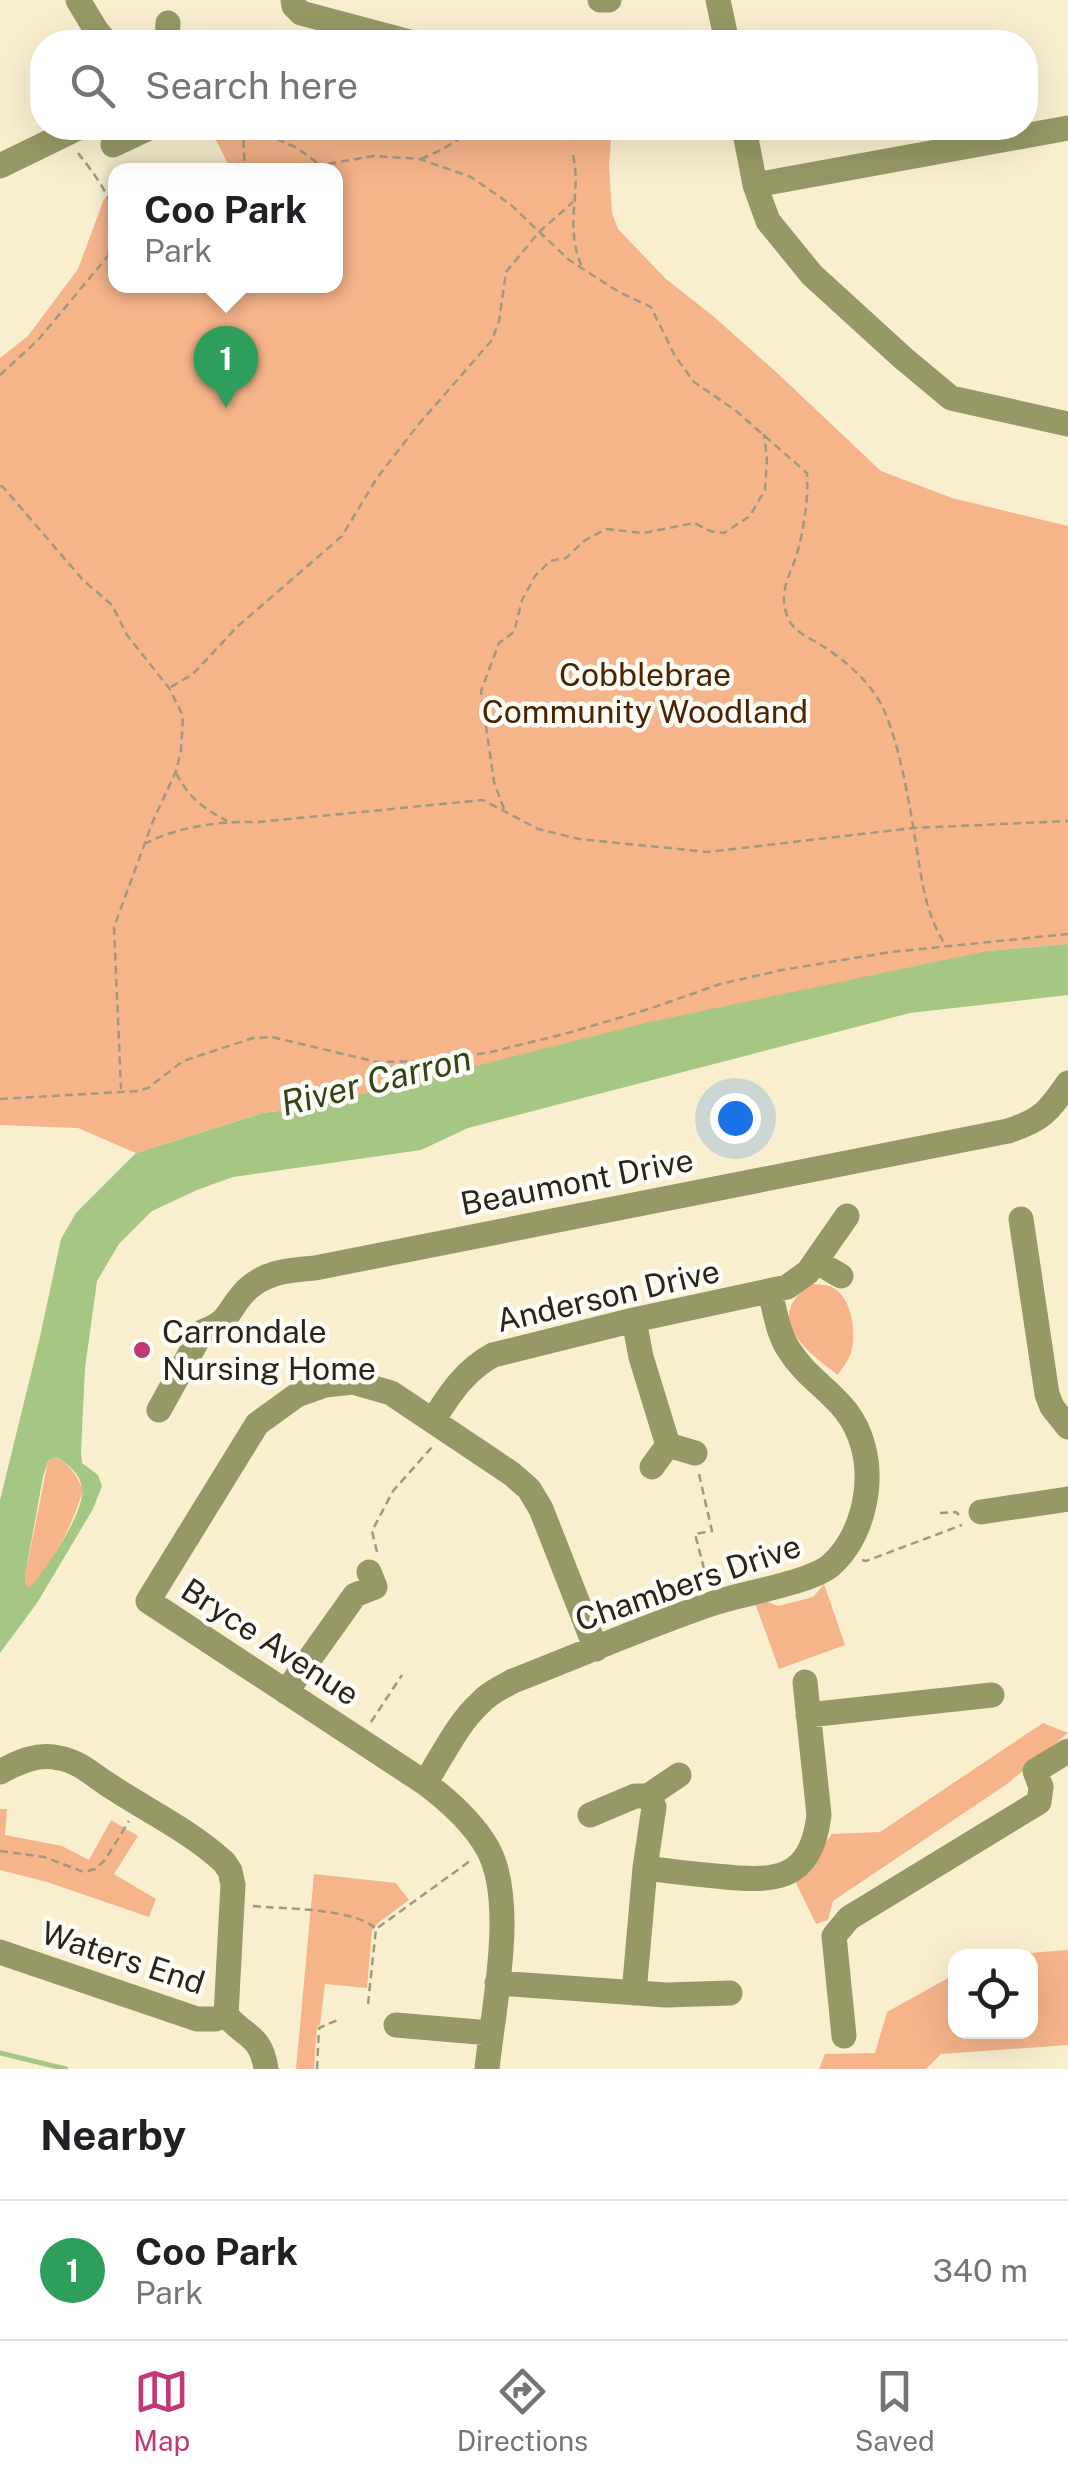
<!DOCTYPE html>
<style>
:root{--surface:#fff;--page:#f2f2f2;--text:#202124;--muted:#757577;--line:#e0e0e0;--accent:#c13875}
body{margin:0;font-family:"Public Sans",sans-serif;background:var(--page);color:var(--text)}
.controls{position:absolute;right:30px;bottom:30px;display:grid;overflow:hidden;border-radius:20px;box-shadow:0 10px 40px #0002}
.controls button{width:90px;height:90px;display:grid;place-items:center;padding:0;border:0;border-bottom:2px solid var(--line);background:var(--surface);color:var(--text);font:50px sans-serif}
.you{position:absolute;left:735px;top:1118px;width:35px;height:35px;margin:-25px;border:8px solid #fff;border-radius:50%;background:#1a73e8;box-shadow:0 0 0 15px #1a73e833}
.badge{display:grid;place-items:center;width:65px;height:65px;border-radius:50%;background:var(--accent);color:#fff;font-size:32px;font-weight:700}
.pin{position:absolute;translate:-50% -82px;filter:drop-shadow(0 2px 5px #0008)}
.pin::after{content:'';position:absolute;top:52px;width:35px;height:30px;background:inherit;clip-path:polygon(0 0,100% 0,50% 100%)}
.popup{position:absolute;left:108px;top:163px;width:235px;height:130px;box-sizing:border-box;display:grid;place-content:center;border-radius:20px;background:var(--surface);filter:drop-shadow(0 2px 8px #0005);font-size:32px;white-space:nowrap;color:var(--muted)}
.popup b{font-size:38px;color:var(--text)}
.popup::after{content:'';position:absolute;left:50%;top:100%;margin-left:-20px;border:20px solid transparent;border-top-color:var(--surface)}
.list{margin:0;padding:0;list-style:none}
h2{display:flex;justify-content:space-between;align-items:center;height:130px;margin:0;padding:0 40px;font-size:42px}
h2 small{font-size:32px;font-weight:400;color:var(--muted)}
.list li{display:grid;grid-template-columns:65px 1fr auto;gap:30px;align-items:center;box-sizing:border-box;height:140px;padding:0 40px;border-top:2px solid var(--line)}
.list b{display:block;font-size:38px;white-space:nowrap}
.list p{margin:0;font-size:32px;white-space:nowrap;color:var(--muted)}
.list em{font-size:32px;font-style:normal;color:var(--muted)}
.icon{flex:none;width:55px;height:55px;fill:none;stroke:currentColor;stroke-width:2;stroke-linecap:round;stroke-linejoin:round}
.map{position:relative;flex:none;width:1068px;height:2069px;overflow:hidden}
.search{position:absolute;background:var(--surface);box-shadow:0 10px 40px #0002;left:30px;right:30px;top:30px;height:110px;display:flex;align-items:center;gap:25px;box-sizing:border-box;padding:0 35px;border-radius:40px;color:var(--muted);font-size:38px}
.sheet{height:270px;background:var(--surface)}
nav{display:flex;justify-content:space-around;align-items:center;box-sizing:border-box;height:140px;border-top:2px solid var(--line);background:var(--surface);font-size:28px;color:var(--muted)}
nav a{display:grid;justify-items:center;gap:5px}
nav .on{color:var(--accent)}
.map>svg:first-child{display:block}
</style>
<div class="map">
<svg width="1068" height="2069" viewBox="0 0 1068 2069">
<rect width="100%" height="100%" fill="#f9efcf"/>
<path fill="#f5b48a" d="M210 128H414L446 134 448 128H612L609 165 612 213 618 229 666 279 713 316 774 370 881 471 952 498 1068 526V944L987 951 320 1105 263 1113 136 1153 78 1128 0 1125V358L28 336 78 269 104 199 108 196 116 211V286H336V170H231Z
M812 1284C816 1284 826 1285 829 1286 852 1294 857 1332 851 1353 848 1361 843 1367 838 1375 806 1351 761 1317 812 1284Z
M56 1457C71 1466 76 1474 83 1490 72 1526 55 1560 29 1589L26 1586 25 1576 48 1461Z
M824 1584 845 1645 779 1669 755 1603 765 1601 778 1606 813 1597Z
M1043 1723 1068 1733 1007 1784 833 1901 828 1920 816 1924 796 1883 832 1834 880 1832Z
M0 1809H7L5 1835 62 1846 89 1860 111 1820 138 1836 114 1874 156 1899 149 1917 47 1882 0 1870Z
M314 1874 396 1883 409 1900 378 1923 372 1931 367 1988 325 1984 320 2025 317 2026 314 2069H296Z
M1068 1950V2045L941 2054 926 2069H819L825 2054 875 2053 887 2012 955 1974 956 2032H1030V1956H988Z"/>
<path fill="#a6c684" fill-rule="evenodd" d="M1068 944V995L910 1013 468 1128 421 1150 233 1177 197 1190 152 1211 119 1244 97 1281 85 1368 81 1452 82 1463 98 1475 102 1486 93 1509 37 1603 0 1653V1500L39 1341 61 1239 76 1213 136 1153 263 1113 320 1105 650 1022 987 951ZM56 1457C68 1464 80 1473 82 1488 86 1511 45 1571 29 1588L26 1585 25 1576 43 1477 48 1461Z"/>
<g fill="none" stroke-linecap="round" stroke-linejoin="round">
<path stroke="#a6c684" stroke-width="5" d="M0 2053 66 2069"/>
<path stroke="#a09881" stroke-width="2.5" stroke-dasharray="8 5" stroke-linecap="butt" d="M239 128 243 133 245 170
M253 128 297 148 319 164
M78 153C94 174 117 201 114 229 113 237 110 246 108 254
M573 155C582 194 564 222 581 265
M421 159 443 149 477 128
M303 170 321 165 374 156 420 159 471 177 510 204 569 260 619 292 651 307 675 356 694 382 735 410 807 473C809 496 803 535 796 557 791 571 783 586 784 601 784 606 787 618 790 622 798 634 810 638 821 645 845 660 872 683 884 710 901 750 909 802 916 844 922 882 925 913 946 946
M0 375 38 340 108 256 116 252
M0 486 3 487 83 580 112 605 127 635 169 688 183 716 181 751 176 771 153 821 114 927 121 1089
M171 687 193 674 237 627 342 536 377 478 418 425 492 340 499 321 506 272 539 232 573 202
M176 773C189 798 203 808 227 821
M504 809 494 782 481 691 499 643 514 632 522 600 535 576 550 561 566 558 584 541 606 529 643 533 694 523 710 531 724 533 750 516 765 490 767 459 764 434
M144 844C179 826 220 821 259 822L483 800 538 829 579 839 708 852 913 828 1068 821
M0 1099 137 1091 148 1088 183 1061 253 1038 272 1037 377 1062 436 1061 491 1052 568 1033 649 1009 720 984 782 970 891 952 1068 934
M699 1474 712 1531 695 1534 707 1580
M940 1513 956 1512 959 1515
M377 1552 372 1531 393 1491 433 1446
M862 1560 866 1561 962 1525
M371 1722 402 1675
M0 1851 44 1857 84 1872 95 1869 105 1860 129 1821
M253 1906C284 1909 355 1908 376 1929
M368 2004 376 1929 470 1861
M317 2069 319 2028 340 2019"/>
<path stroke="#969865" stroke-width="25" d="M78 0 96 30 106 42
M293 0 294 6 301 13 410 42
M600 0H609
M718 0 727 42
M167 42 168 23
M744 128 755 185 768 221 812 275 903 358 951 398 1068 424
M113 145 149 128
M0 166 78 128
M755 185 1068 128
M1021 1219 1047 1394 1052 1407 1068 1427
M817 1262 841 1276
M634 1320 641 1357 668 1445
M159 1410 202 1332C230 1321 225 1315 242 1295 261 1272 288 1270 315 1268L1008 1131C1042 1120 1048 1112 1068 1083
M433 1420C450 1394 464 1371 493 1355L634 1320 787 1287 808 1272 847 1216
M652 1467 668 1445 695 1453
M981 1512 1068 1499
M286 1692 355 1595 375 1587 369 1572
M808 1715 992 1695
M0 1772C18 1762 38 1753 59 1758 78 1761 92 1774 107 1784 146 1810 189 1830 224 1862L230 1871 233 1885 226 2015C245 2038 261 2034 266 2069
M425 1783C442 1757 457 1724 480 1703 489 1693 502 1687 513 1681 580 1655 646 1626 714 1603 743 1593 809 1583 830 1566 862 1538 874 1486 863 1446 850 1397 813 1388 789 1350 778 1334 775 1311 770 1292
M590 1815 635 1796H648
M645 1868C669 1871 692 1874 716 1876 773 1882 811 1883 819 1815L805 1682
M0 1952 197 2019H216L226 2015
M497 1983 666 1995 730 1993
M634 1993 645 1868 654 1807 648 1796 679 1775
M396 2025 490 2033
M844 2036 834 1936 849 1918 1039 1802 1041 1787 1035 1771 1068 1751
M487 2069C493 2008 517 1903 488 1849 473 1822 449 1801 425 1783L148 1601 257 1424 297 1395 325 1385 353 1382 391 1393 512 1474 529 1489 541 1509 596 1649"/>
</g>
<circle fill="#c13875" stroke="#fefcf6" stroke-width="4" cx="142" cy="1350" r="10"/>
<g text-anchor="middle" stroke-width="9" stroke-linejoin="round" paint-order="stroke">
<g font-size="32" fill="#4c2301" stroke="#fefcf6">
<text x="645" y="686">Cobblebrae<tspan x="645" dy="37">Community Woodland</tspan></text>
</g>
<g font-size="32" fill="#29251a" stroke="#fefcf6">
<text transform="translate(577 1182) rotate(-11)" y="11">Beaumont Drive</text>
<text transform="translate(608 1296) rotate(-13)" y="11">Anderson Drive</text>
<text transform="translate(688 1583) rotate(-19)" y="11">Chambers Drive</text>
<text transform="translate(270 1642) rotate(33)" y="11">Bryce Avenue</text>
<text transform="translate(123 1958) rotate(18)" y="11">Waters End</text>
</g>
<g font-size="32" fill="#29251a" stroke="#fefcf6" text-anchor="start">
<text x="162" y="1343">Carrondale<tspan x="162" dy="37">Nursing Home</tspan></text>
</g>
<g font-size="35" font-style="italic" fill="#314617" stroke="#fefcf6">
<text transform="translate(376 1081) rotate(-14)" y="12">River Carron</text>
</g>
</g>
</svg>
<div class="controls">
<button><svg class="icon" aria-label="locate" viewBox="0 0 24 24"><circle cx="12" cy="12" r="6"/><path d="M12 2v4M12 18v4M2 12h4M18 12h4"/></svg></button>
</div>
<div class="you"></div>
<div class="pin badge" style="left:226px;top:408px;background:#2e9e5b">1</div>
<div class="popup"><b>Coo Park</b>Park</div>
<div class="search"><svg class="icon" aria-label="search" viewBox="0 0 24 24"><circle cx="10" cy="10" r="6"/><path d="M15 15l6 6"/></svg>Search here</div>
</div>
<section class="sheet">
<h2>Nearby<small></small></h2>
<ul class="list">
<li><span class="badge" style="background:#2e9e5b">1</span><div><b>Coo Park</b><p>Park</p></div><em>340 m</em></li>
</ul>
</section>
<nav>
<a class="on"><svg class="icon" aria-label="map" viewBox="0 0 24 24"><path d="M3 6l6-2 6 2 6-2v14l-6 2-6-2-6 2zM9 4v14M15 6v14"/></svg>Map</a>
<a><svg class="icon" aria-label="directions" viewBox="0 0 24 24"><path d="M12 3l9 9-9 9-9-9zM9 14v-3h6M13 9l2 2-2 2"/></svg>Directions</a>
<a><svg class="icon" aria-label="saved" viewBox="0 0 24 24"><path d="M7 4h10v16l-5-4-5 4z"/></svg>Saved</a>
</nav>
